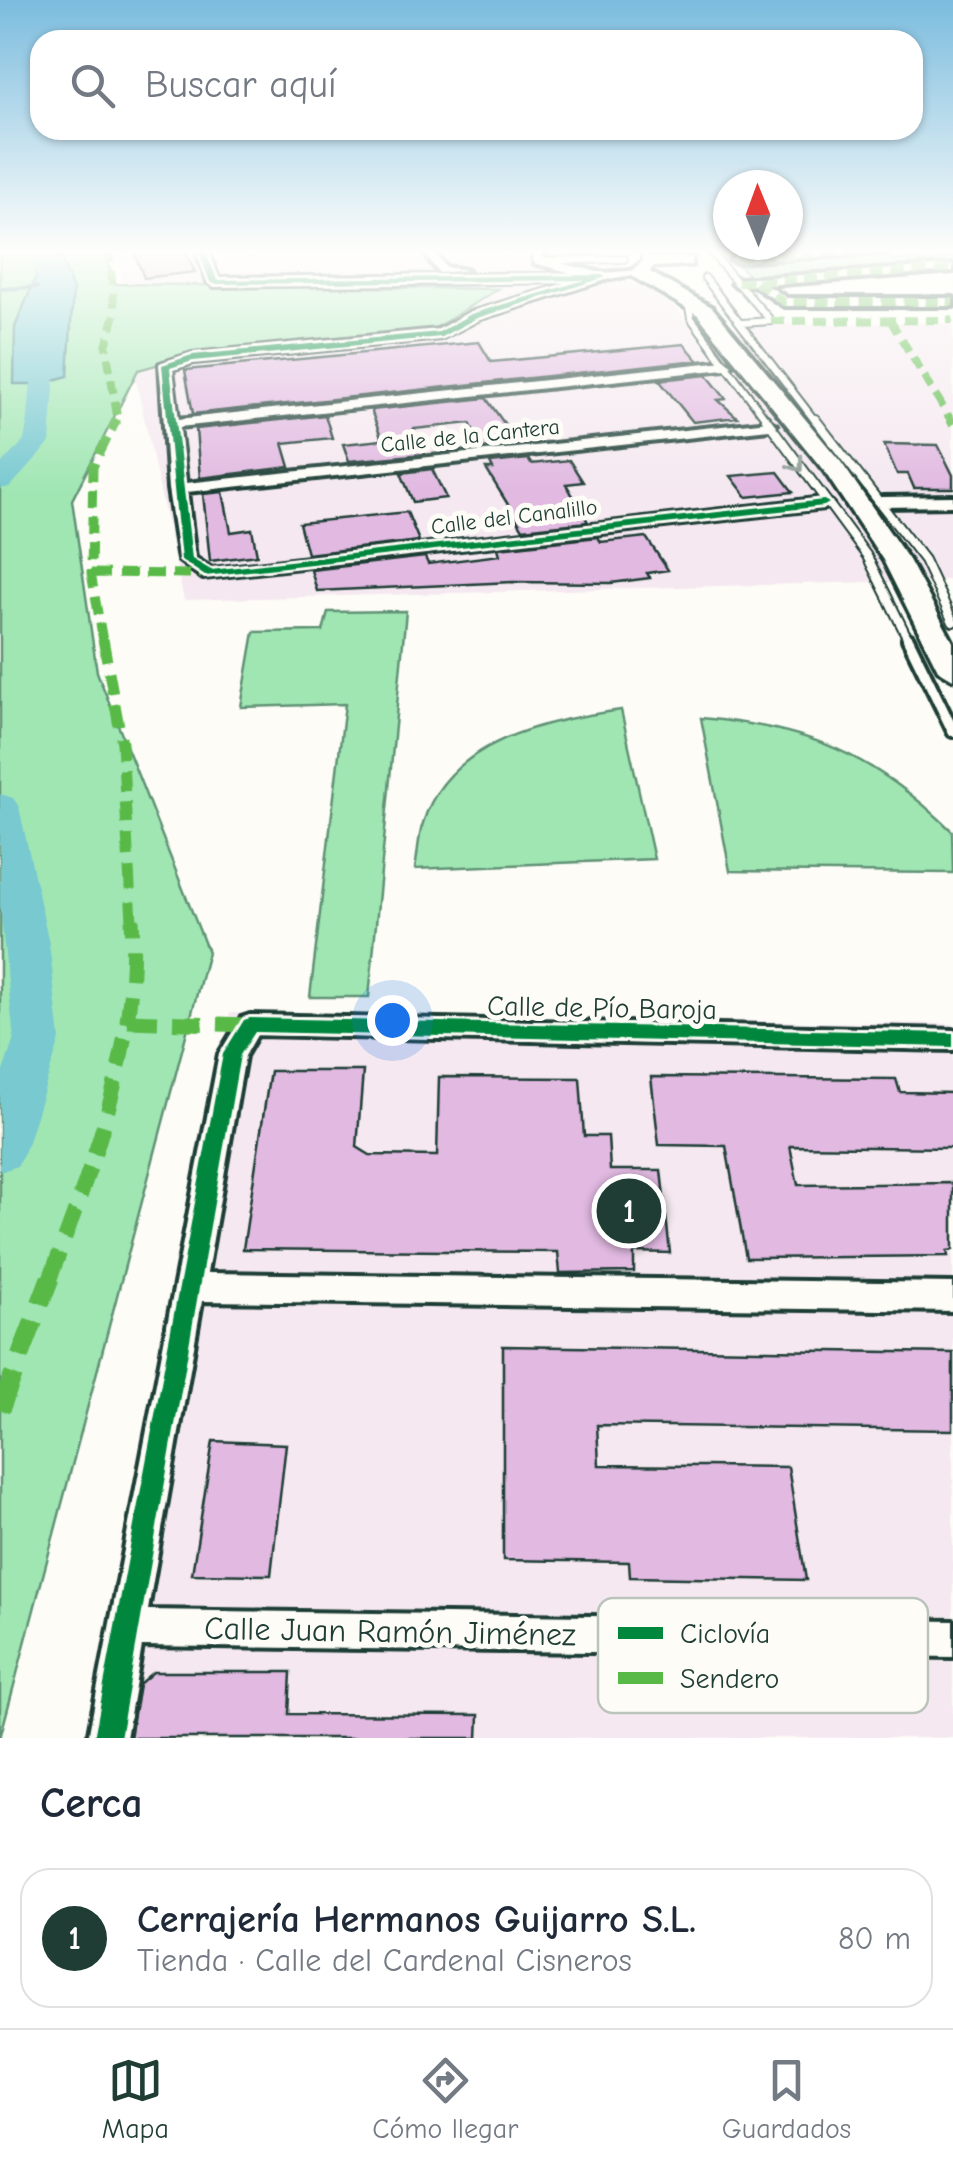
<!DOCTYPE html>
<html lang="es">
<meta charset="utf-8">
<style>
:root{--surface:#fff;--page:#f2f2f3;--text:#1f2937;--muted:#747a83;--line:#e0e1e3;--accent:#1f3d34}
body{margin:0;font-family:"Comic Neue",sans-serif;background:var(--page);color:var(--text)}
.compass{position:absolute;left:713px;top:170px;width:90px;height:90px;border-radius:50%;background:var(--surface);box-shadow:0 2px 8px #0004;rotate:359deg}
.you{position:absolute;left:392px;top:1020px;width:35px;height:35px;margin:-25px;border:8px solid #fff;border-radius:50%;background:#1a73e8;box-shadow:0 0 0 15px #1a73e833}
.badge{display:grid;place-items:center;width:65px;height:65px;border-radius:50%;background:var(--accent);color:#fff;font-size:32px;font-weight:700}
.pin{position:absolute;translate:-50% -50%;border:5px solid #fff;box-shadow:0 2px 10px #0006}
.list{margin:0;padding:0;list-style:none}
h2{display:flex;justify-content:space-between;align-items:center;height:130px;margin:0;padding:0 40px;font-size:42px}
h2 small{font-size:32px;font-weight:400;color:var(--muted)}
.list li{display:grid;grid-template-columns:65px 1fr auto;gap:30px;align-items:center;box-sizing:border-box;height:140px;margin:0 20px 20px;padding:0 20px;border:2px solid var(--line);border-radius:30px}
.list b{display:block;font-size:38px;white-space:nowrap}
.list p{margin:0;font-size:32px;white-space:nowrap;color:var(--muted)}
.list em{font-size:32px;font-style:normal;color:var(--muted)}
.icon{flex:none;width:55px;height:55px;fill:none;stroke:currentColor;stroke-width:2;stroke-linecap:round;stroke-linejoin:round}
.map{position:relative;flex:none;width:953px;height:1738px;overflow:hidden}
.search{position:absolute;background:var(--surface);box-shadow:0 2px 8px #0004;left:30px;right:30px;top:30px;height:110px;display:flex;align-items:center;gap:25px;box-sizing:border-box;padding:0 35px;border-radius:30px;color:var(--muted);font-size:38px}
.sheet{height:290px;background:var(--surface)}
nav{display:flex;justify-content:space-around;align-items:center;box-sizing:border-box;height:140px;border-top:2px solid var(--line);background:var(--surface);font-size:28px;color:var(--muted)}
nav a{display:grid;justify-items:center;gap:5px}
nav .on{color:var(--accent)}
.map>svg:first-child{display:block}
</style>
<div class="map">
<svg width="953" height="1738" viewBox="0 0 953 1738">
<rect width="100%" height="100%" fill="#fdfcf7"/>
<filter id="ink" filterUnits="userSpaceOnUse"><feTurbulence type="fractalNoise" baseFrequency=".01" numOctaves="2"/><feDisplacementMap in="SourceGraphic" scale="20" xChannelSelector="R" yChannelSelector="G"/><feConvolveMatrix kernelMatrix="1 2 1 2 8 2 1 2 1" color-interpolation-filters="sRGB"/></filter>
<g filter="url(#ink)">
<path fill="#f5e8f0" d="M119 249H630L613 276 663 294 695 330 772 324 953 323V587L950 580 184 600 136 381 111 374 125 321Z
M230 1013 953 1024V1738H93Z"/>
<path fill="#a0e6b3" stroke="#609274" stroke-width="2.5" d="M0 249H102L116 284 498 289 435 328 192 355 138 370 72 500 97 672 208 952 0 1738Z
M883 254 892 261 953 257V265L751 278 737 263Z
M406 611 369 997H310L345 704 241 707 254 632 323 631 328 612Z
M621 710 654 859 415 869C418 854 418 837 423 823 448 740 547 720 621 710Z
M701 718C808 727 874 755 952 831L953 873 730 871Z"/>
<path fill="#78c9d0" stroke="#549192" stroke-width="2.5" d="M32 249 58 250 73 290 68 376 40 384H14L15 327 36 277Z"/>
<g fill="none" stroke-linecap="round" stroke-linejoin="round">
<path stroke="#549192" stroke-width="4" d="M0 289 39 287"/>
<path fill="#78c9d0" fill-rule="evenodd" d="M29 249H49L61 287 50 443 10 487 0 489V465L24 441 28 417 39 287Z
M0 794 13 798 19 807 49 943 60 1039 25 1151 17 1166 0 1172V1080L14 1039 0 907Z"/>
</g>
<path fill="#e1b9e1" stroke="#1f3d34" stroke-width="2.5" d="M133 249H184L195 272 144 278Z
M479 342 491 362 684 344 698 360 193 414 185 370Z
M707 375 726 399 718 400 737 417 693 422 659 380Z
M486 398 519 444 482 448 470 423 414 429 425 454 349 461 343 444 382 440 371 410Z
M325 415 332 438 283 443 290 467 200 478 196 429Z
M884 444 938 445 953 475V488H914L908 474H897Z
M528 459 531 464 569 460 583 482 566 484 588 522 523 529 486 469H493L490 463Z
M432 469 446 498 413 502 401 473Z
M778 472 793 492 747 497 731 476Z
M223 492 231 532 252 529 257 555 210 561 203 494Z
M407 512 419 541 307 554 299 523Z
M598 537 601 542 646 537 668 570 647 573 650 578 611 583 513 582 317 591 311 570 425 557 428 564 500 555 498 548Z
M270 1071H363L357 1147 370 1155 437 1156 439 1077 580 1078 584 1136H608L610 1170H661L670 1253 634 1252V1272L560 1273 558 1252 243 1249Z
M651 1077 896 1079 900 1092 953 1093V1148L790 1146 798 1185 953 1183V1250L947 1251 948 1256 746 1258 726 1146 659 1145Z
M503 1346 953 1353V1430L597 1425 599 1465 788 1467 806 1580 630 1577 629 1562 503 1560Z
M213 1441 286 1444 271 1575 192 1574Z
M153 1672H291L289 1714 479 1715 478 1738H130L139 1684Z"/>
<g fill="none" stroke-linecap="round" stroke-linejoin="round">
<g stroke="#1f3d34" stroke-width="10">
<path id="lane-far2" d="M641 249 648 262
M708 249 771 321 742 323
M538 261 624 259
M705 278 816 422
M687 297 691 318 768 422"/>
</g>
<g stroke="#1f3d34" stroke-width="12">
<path id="lane-far1" d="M766 419 867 556 909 641
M815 419 924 560 953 622"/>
</g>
<g stroke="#1f3d34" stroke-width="18">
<path id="lane" d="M908 639 953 731"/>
</g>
<g stroke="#1f3d34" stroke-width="8">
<path id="street" d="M196 249H206L218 278 575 274 534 263 532 249H542L544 259 602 273 639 270 645 273 603 280 478 319 441 338 194 362 172 369 178 419 725 361 732 365 725 369 179 427 186 483 769 421 776 425 769 429 187 492 195 558 212 569 824 498 832 503 824 508 203 578 179 560 168 489 160 364 192 354 438 330 470 313 577 281 214 286 208 282Z
M421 249H431L446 267 467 270 439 273Z
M846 249H897L891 252 736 262 730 259 736 256Z
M953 265V271L767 285 787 298H953V306H784L753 285 738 287 732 283 738 279Z
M953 496V506L882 507 874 502 882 497Z
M250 1015 953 1030V1050L257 1035 245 1056 207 1273 953 1283V1311L202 1301 148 1610 953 1621V1657L142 1646 126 1738H88L219 1054 241 1018Z"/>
</g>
<g stroke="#1f3d34" stroke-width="7">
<path id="primary" d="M648 257H692V265L653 267 650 272 712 307 841 462 909 560 953 642V679L938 670 883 560 824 471 698 315 633 277V269Z"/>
</g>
<use href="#lane-far2" stroke="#fdfcf7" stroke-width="6"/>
<use href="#lane-far1" stroke="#fdfcf7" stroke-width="8"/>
<use href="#lane" stroke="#fdfcf7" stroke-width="10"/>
<use href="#street" fill="#fdfcf7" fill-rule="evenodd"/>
<use href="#primary" fill="#fdfcf7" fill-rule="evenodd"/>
<path stroke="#58b947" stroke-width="8" stroke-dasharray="14 8" stroke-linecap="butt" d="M109 249 115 314 106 346 118 422
M736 259 891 249
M756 282 784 302H953
M738 283 953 268
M890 320 952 422
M771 321 953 320"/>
<path stroke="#58b947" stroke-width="9" stroke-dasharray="18 9" stroke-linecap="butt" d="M950 419 953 424
M91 573 201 574
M103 641 91 573 93 467 117 419"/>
<path stroke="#58b947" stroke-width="11" stroke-dasharray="22 11" stroke-linecap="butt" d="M103 639 122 743 132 922"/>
<path stroke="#58b947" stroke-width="15" stroke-dasharray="30 15" stroke-linecap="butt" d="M128 1021 250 1025
M49 1281C93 1163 139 1047 132 919"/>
<path stroke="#58b947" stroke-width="19" stroke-dasharray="38 19" stroke-linecap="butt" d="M0 1410 50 1278"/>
<g stroke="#fdfcf7" stroke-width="6">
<path id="cycleway" d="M198 249H205L217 280 602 275 606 277 477 318 441 337 193 361 170 368 192 559 211 570 824 500 829 503 824 506 205 576 181 560 162 365 192 355 439 332 471 314 585 280 214 284 210 282Z
M250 1018 953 1033V1047L255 1032 240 1055 120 1738H94L223 1054 244 1020Z"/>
</g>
<use href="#cycleway" fill="#00873e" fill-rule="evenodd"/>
</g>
<defs><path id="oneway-chevron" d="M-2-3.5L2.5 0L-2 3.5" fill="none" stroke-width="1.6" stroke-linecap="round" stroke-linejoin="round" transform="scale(2.5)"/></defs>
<use stroke="#8e9c96" href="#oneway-chevron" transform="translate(797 465) rotate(54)"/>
</g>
<linearGradient id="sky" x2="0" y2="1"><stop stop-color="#7bbcde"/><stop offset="0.51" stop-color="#fefefb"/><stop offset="1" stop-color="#fefefb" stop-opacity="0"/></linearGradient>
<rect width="953" height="492" fill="url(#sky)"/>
<g text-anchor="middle" stroke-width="10" stroke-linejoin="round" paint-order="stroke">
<g font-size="22" fill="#1f3d34" stroke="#fdfcf7">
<text transform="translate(470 435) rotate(-6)" y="8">Calle de la Cantera</text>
<text transform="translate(514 516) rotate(-7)" y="8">Calle del Canalillo</text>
</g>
<g font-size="28" fill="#1f3d34" stroke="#fdfcf7">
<text transform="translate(602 1007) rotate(1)" y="10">Calle de Pío Baroja</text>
</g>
<g font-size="32" fill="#1f3d34" stroke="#fdfcf7">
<text transform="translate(390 1631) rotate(1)" y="11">Calle Juan Ramón Jiménez</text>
</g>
</g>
<rect x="598" y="1598" width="330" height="115" rx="15" fill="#fdfcf7" stroke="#bac3bc" stroke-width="2.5"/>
<rect x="618" y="1627" width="45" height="12" fill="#00873e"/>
<rect x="618" y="1672" width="45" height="12" fill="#58b947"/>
<g font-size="28" fill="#1f3d34">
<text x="680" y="1643">Ciclovía</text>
<text x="680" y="1688">Sendero</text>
</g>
</svg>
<svg class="compass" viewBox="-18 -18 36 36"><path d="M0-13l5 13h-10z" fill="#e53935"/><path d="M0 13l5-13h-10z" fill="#747a83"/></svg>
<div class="you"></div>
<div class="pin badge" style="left:629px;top:1211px">1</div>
<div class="search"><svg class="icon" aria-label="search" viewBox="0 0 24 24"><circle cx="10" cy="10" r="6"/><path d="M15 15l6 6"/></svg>Buscar aquí</div>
</div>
<section class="sheet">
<h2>Cerca<small></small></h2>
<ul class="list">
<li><span class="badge">1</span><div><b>Cerrajería Hermanos Guijarro S.L.</b><p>Tienda · Calle del Cardenal Cisneros</p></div><em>80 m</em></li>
</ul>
</section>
<nav>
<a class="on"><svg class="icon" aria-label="map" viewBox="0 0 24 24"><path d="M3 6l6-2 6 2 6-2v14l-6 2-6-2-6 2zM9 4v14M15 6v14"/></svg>Mapa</a>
<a><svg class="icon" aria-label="directions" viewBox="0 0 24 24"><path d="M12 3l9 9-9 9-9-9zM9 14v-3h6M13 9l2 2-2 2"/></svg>Cómo llegar</a>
<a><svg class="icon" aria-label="saved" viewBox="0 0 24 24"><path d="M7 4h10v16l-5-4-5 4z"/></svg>Guardados</a>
</nav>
